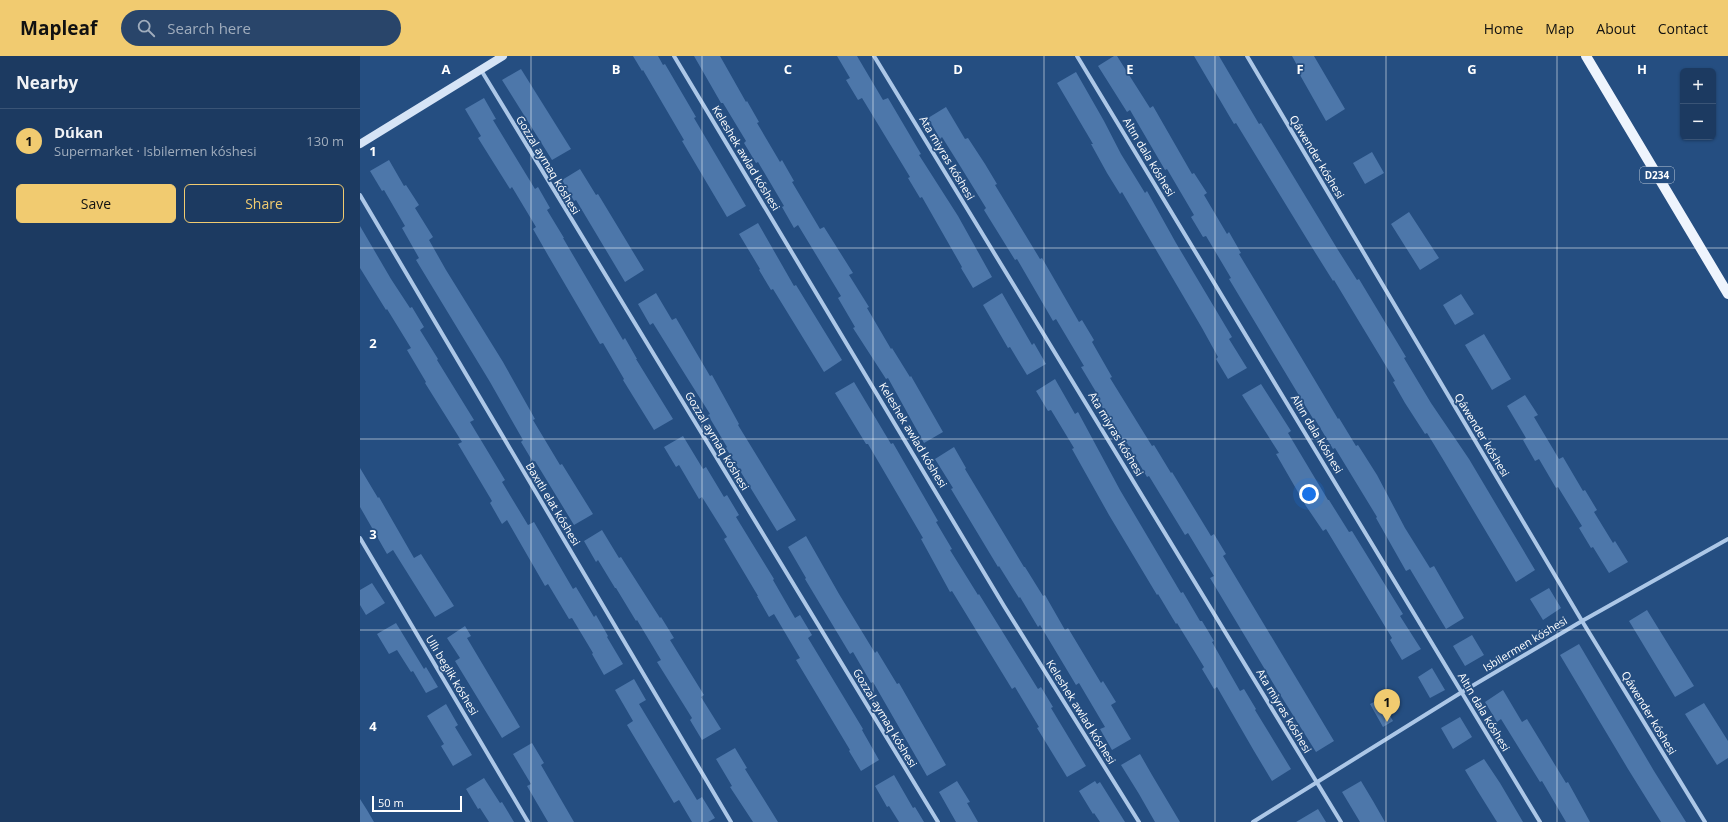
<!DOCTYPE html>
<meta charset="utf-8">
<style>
:root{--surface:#1c3a61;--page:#29456a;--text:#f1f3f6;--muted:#a0adbd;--line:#3a5476;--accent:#f1cb70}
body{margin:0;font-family:"Open Sans",sans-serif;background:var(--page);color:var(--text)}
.controls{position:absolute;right:12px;top:12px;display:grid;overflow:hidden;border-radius:6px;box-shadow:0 1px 3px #0004}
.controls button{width:36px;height:36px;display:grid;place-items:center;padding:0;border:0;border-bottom:1px solid var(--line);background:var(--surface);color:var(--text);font:20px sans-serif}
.scale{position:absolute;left:12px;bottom:10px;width:90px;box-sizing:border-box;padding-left:4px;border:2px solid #fff;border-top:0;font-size:11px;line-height:14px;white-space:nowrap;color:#fff;-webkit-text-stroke:3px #254e81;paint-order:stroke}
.you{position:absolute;left:949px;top:438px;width:14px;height:14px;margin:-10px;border:3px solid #fff;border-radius:50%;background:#1a73e8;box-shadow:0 0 0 6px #1a73e833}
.badge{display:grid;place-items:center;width:26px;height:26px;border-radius:50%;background:var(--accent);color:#111;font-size:13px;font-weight:700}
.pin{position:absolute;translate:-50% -33px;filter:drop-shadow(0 1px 2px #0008)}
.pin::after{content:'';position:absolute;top:21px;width:14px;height:12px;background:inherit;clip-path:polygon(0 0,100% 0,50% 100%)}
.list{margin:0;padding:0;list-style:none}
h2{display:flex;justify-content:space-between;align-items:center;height:52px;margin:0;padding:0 16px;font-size:17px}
h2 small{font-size:13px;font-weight:400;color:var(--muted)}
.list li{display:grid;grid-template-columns:26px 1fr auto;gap:12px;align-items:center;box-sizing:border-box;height:64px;padding:0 16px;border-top:1px solid var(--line)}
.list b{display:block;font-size:15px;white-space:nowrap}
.list p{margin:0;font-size:13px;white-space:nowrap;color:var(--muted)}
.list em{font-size:13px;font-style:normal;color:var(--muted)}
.actions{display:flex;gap:8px;padding:12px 16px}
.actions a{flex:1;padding:9px 0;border:1px solid var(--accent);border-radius:6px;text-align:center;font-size:14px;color:var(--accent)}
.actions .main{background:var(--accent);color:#111}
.icon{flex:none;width:22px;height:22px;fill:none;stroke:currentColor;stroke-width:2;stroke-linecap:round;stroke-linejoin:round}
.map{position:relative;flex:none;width:1368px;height:766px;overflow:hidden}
header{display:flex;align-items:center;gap:24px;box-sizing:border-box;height:56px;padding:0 20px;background:var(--accent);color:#111}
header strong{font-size:19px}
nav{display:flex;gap:22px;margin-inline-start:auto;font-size:14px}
.search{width:280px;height:36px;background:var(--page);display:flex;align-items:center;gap:10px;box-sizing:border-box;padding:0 14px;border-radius:22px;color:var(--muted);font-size:15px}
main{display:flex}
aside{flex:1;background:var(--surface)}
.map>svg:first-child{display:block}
</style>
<header>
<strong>Mapleaf</strong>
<div class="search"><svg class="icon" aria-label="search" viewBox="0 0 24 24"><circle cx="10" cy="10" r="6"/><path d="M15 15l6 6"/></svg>Search here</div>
<nav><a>Home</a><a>Map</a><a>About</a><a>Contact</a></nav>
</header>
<main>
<aside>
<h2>Nearby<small></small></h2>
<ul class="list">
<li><span class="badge">1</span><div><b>Dúkan</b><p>Supermarket · Isbilermen kóshesi</p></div><em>130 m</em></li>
</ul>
<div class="actions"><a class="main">Save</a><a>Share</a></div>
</aside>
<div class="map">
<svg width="1368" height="766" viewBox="0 0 1368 766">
<rect width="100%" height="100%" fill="#254e81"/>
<path fill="#4d77aa" d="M273 0H298L303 9 305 8 336 61 334 62 386 150 367 161 322 85 324 84 283 14 282 15Z
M334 0H360L386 46 387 45 399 66 397 67 420 106 422 104 434 125 432 126 460 173 464 171 493 217 489 219 509 251 507 252 531 293 532 292 550 321 551 320 583 376 564 387 528 322 526 323 493 272 495 271 478 242 481 240 458 202 438 169 434 172 422 151 424 150 398 106 396 107 384 87 386 85 363 47H361Z
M477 0H497L523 44 528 42 561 98 559 99 598 160 632 221 613 232 601 212 602 211 562 141 560 142 548 122 550 121 502 42 498 44 486 24 490 22Z
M754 0H757L790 52 793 50 832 118 834 117 847 137 844 139 867 178 869 176 881 197 879 198 941 301 978 363 979 362 996 390 998 389 1017 419 1045 472 1070 512 1074 510 1104 562 1086 573 1050 513 1046 515 1016 462 1017 461 992 420 975 392 973 393 956 365 955 366 869 223 871 222 846 180 843 181 831 161 834 159 807 113 805 114 770 54 767 56 738 10Z
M834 0H859L899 68 901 67 978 194 997 224 999 223 1046 301 1044 302 1071 347 1109 403 1175 514 1156 526 1084 405 1067 377 1065 378 1045 347 1033 326 1035 325 974 224 973 225 953 193 876 67 874 68Z
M932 0H954L985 53 966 65 936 12 938 11Z
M161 13 211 93 192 104 142 24Z
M716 16 744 65 761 98 785 137 787 135 816 187 872 281 869 283 887 312 868 323 856 303 858 301 842 272 762 136 760 138 747 117 731 88H733L697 27Z
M124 42 136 63 133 64 175 133 178 131 190 152 187 154 204 182H203L263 284 265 282 277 303H276L313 363 294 374 263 324 264 323 243 287 240 288 189 201 173 173 176 171 152 131 150 133 118 82 121 80 105 53Z
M586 51 605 83 608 82 625 108 637 128 635 129 680 203 682 202 719 266 722 264 734 284 732 286 752 321 750 322 792 390 794 389 811 417 812 416 851 480 854 478 866 498 863 500 974 685 956 696 916 632 850 522 854 520 828 477 825 479 789 420 787 421 767 387 765 388 734 338 736 336 721 311 724 310 696 263 693 265 657 203 655 204 624 154 626 152 602 113 582 81 580 83 568 62Z
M1012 96 1024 117 1005 128 993 107Z
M29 104 44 130 46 129 59 149 55 152 73 181 69 184 86 214 143 306 175 363 173 364 200 409 202 408 233 458 214 469 175 405 173 406 161 386 163 384 130 326 56 204 59 202 42 172 45 170 24 134 22 135 10 115Z
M220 113 236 139 238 138 284 214 265 226 216 144 214 145 202 124Z
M1049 156 1079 202 1060 214 1031 168Z
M398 167 434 230 436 229 482 304 464 316 413 233 411 234 399 214 400 213 379 178Z
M0 170 31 223 50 252 52 251 64 271 60 274 78 303 77 304 114 364 110 366 145 424 142 426 168 469 174 466 213 533 216 531 234 561 236 559 248 580 247 581 263 608 244 619 232 598 233 597 212 562 209 563 188 528 185 530 147 464 142 468 130 447 132 445 98 388 102 386 65 327 66 326 47 294 51 292 27 253 26 254 0 212Z
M296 237 312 264 316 262 350 320 352 319 379 368 378 369 436 464 417 475 366 392 367 391 348 359 350 358 326 320 293 267 290 269 278 248Z
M642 237 672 289 674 287 686 308 667 319 650 291 648 292 623 249Z
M1101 238 1114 258 1095 269 1083 249Z
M1124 278 1151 323 1132 334 1105 289Z
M695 323 715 358 718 356 760 434 821 537 823 536 840 565H842L854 585 852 586 880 635 884 633 896 653 895 654 931 713 912 725 894 695 857 631 854 633 842 613 844 611 817 567 816 568 798 538 797 539 749 459 712 393 714 392 691 354 688 355 676 335Z
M494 326 531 388 533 387 578 465 576 466 592 493 590 494 618 539 619 538 678 633 681 631 693 651 691 652 726 710 707 721 677 672 679 671 655 631 652 633 592 535 590 536 561 483 563 482 508 388H506L475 337Z
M901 328 931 375 928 377 968 444H969L989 476 992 475 1043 558 1040 560 1061 593 1042 604 1030 584 1032 582 986 506 966 473 963 475 946 450 916 398 919 397 882 339Z
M1165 339 1178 359 1174 361 1199 403 1203 401 1223 435 1225 434 1237 454 1234 456 1253 487 1255 485 1268 506 1249 517 1233 491 1231 492 1219 472 1222 470 1198 431 1196 432 1179 403 1175 405 1163 384 1166 382 1147 350Z
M323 380 343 413 346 411 364 441 367 439 379 459 376 461 414 523 413 524 435 562 440 559 452 579 448 582 503 673 502 674 519 704 501 715 489 695 490 694 436 604 440 602 414 558 409 561 397 540H398L364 483 367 481 342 441 339 443 319 409 316 411 304 391Z
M594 391 606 412 605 413 664 511H665L683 540 685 539 705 574 708 572 741 627 743 625 756 646 751 649 771 683 752 694 740 673 745 671 719 627 716 629 680 569 678 571 660 541 659 542 639 510 638 511 591 433 593 432 575 403Z
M0 412 18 442 19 441 54 502 61 498 94 550 75 561 33 494 27 498 0 451Z
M242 474 259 502 261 501 300 562 301 561 314 582 310 584 344 639 341 641 361 673 342 684 330 664 332 662 297 606 301 604 277 564 276 565 256 532H255L238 504 236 506 224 485Z
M446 480 479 538 515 597 517 595 537 628 539 627 586 709 567 720 513 626 511 627 493 596 490 598 445 523 446 522 428 491Z
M12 527 25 547 6 559 0 549V534Z
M1189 532 1201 552 1183 564 1170 543Z
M1287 554 1334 630 1315 641 1269 565Z
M36 567 64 613 66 611 78 631 66 637 53 615 51 616 37 594 29 598 17 578Z
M105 570 111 580 107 582 160 671 142 682 95 605 100 602 87 582Z
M1112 579 1124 599 1105 610 1093 590Z
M1219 588 1294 715 1326 766H1301L1268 713 1200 599Z
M1072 612 1085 634 1070 642 1058 621Z
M274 623 286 644 279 648 337 744 342 741 355 762 348 766H332L319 744 314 747 267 669 273 665 255 634Z
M1143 634 1162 666 1167 663 1206 727 1208 726 1230 766H1206L1182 725 1180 726 1141 663 1137 666 1125 646Z
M1020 643 1033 665 1023 671 1010 648Z
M1344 647 1368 685V702L1357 709 1325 658Z
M86 648 98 669 95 671 112 699 93 710 81 690 84 688 67 660Z
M1100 661 1112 681 1093 693 1081 672Z
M172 687 184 707 181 709 214 766H188L167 730 171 728 153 698Z
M375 692 387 712 385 713 418 766H393L370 731 372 730 356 703Z
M780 698 792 719 820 766H795L779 738 761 709Z
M1124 703 1140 727 1163 766H1137L1117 734 1105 714Z
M534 719 553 752 555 751 564 766H539L529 750 527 751 515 730Z
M124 722 140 747 142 746 154 766H129L120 752 118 753 106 733Z
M597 725 610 746 607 747 618 766H596L579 736Z
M735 725 737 728 740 726 765 766H740L734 757 733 758 719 735Z
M1001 725 1013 745 1025 766H1000L982 736Z
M0 743 7 754 14 766H0Z
M958 753 966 766H936Z"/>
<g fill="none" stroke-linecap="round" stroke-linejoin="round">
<path stroke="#acc7e7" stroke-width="4" d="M314 0 644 550 779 766
M514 0 981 766
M717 0 1180 766
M887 0 1222 565 1345 766
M121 14 578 766
M0 139 371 766
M0 482 168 766
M893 766 1102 636 1222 565 1368 483"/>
<path stroke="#d6e4f6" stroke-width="8" d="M0 88 143 0"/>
<path stroke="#eef4fd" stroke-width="10" d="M1226 0 1368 238"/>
</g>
<path fill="none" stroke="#fff" stroke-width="1" stroke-opacity="0.55" d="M171 0V766M342 0V766M513 0V766M684 0V766M855 0V766M1026 0V766M1197 0V766M0 192H1368M0 383H1368M0 574H1368"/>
<g text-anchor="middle" stroke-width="3.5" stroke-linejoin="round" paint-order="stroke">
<rect fill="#254e81" stroke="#becad9" stroke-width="1" x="1280" y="111" width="34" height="16" rx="3"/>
<g font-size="10" font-weight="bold" fill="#fff">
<text x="1297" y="123">D234</text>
</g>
<g font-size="11" fill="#fff" stroke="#254e81">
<text transform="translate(789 101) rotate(59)" y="4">Altın dala kóshesi</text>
<text transform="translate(957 101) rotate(59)" y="4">Qáwender kóshesi</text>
<text transform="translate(386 102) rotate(59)" y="4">Keleshek awlad kóshesi</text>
<text transform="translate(587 102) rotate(59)" y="4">Ata miyras kóshesi</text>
<text transform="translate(188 109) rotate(59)" y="4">Gozzal aymaq kóshesi</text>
<text transform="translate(756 378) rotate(59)" y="4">Ata miyras kóshesi</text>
<text transform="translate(957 378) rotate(59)" y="4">Altın dala kóshesi</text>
<text transform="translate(553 379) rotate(59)" y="4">Keleshek awlad kóshesi</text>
<text transform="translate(1122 379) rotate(59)" y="4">Qáwender kóshesi</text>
<text transform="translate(357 385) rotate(59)" y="4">Gozzal aymaq kóshesi</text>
<text transform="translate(193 448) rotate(59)" y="4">Baxıtlı elat kóshesi</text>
<text transform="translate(1165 588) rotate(-31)" y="4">Isbilermen kóshesi</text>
<text transform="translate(92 619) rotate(59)" y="4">Ullı beglik kóshesi</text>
<text transform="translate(924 655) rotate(59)" y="4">Ata miyras kóshesi</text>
<text transform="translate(721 656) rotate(58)" y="4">Keleshek awlad kóshesi</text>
<text transform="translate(1124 656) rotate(59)" y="4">Altın dala kóshesi</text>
<text transform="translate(1289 657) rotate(59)" y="4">Qáwender kóshesi</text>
<text transform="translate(525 662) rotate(59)" y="4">Gozzal aymaq kóshesi</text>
</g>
</g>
<g font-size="13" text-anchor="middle" font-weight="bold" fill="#fff" stroke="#254e81" stroke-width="3.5" stroke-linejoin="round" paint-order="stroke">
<text x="86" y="18">A</text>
<text x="256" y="18">B</text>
<text x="428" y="18">C</text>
<text x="598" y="18">D</text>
<text x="770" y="18">E</text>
<text x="940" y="18">F</text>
<text x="1112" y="18">G</text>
<text x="1282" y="18">H</text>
<text x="13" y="100">1</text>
<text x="13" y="292">2</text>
<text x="13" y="483">3</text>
<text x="13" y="675">4</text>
</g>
</svg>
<div class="controls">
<button>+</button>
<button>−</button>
</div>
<div class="scale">50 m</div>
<div class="you"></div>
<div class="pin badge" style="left:1027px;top:666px">1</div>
</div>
</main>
